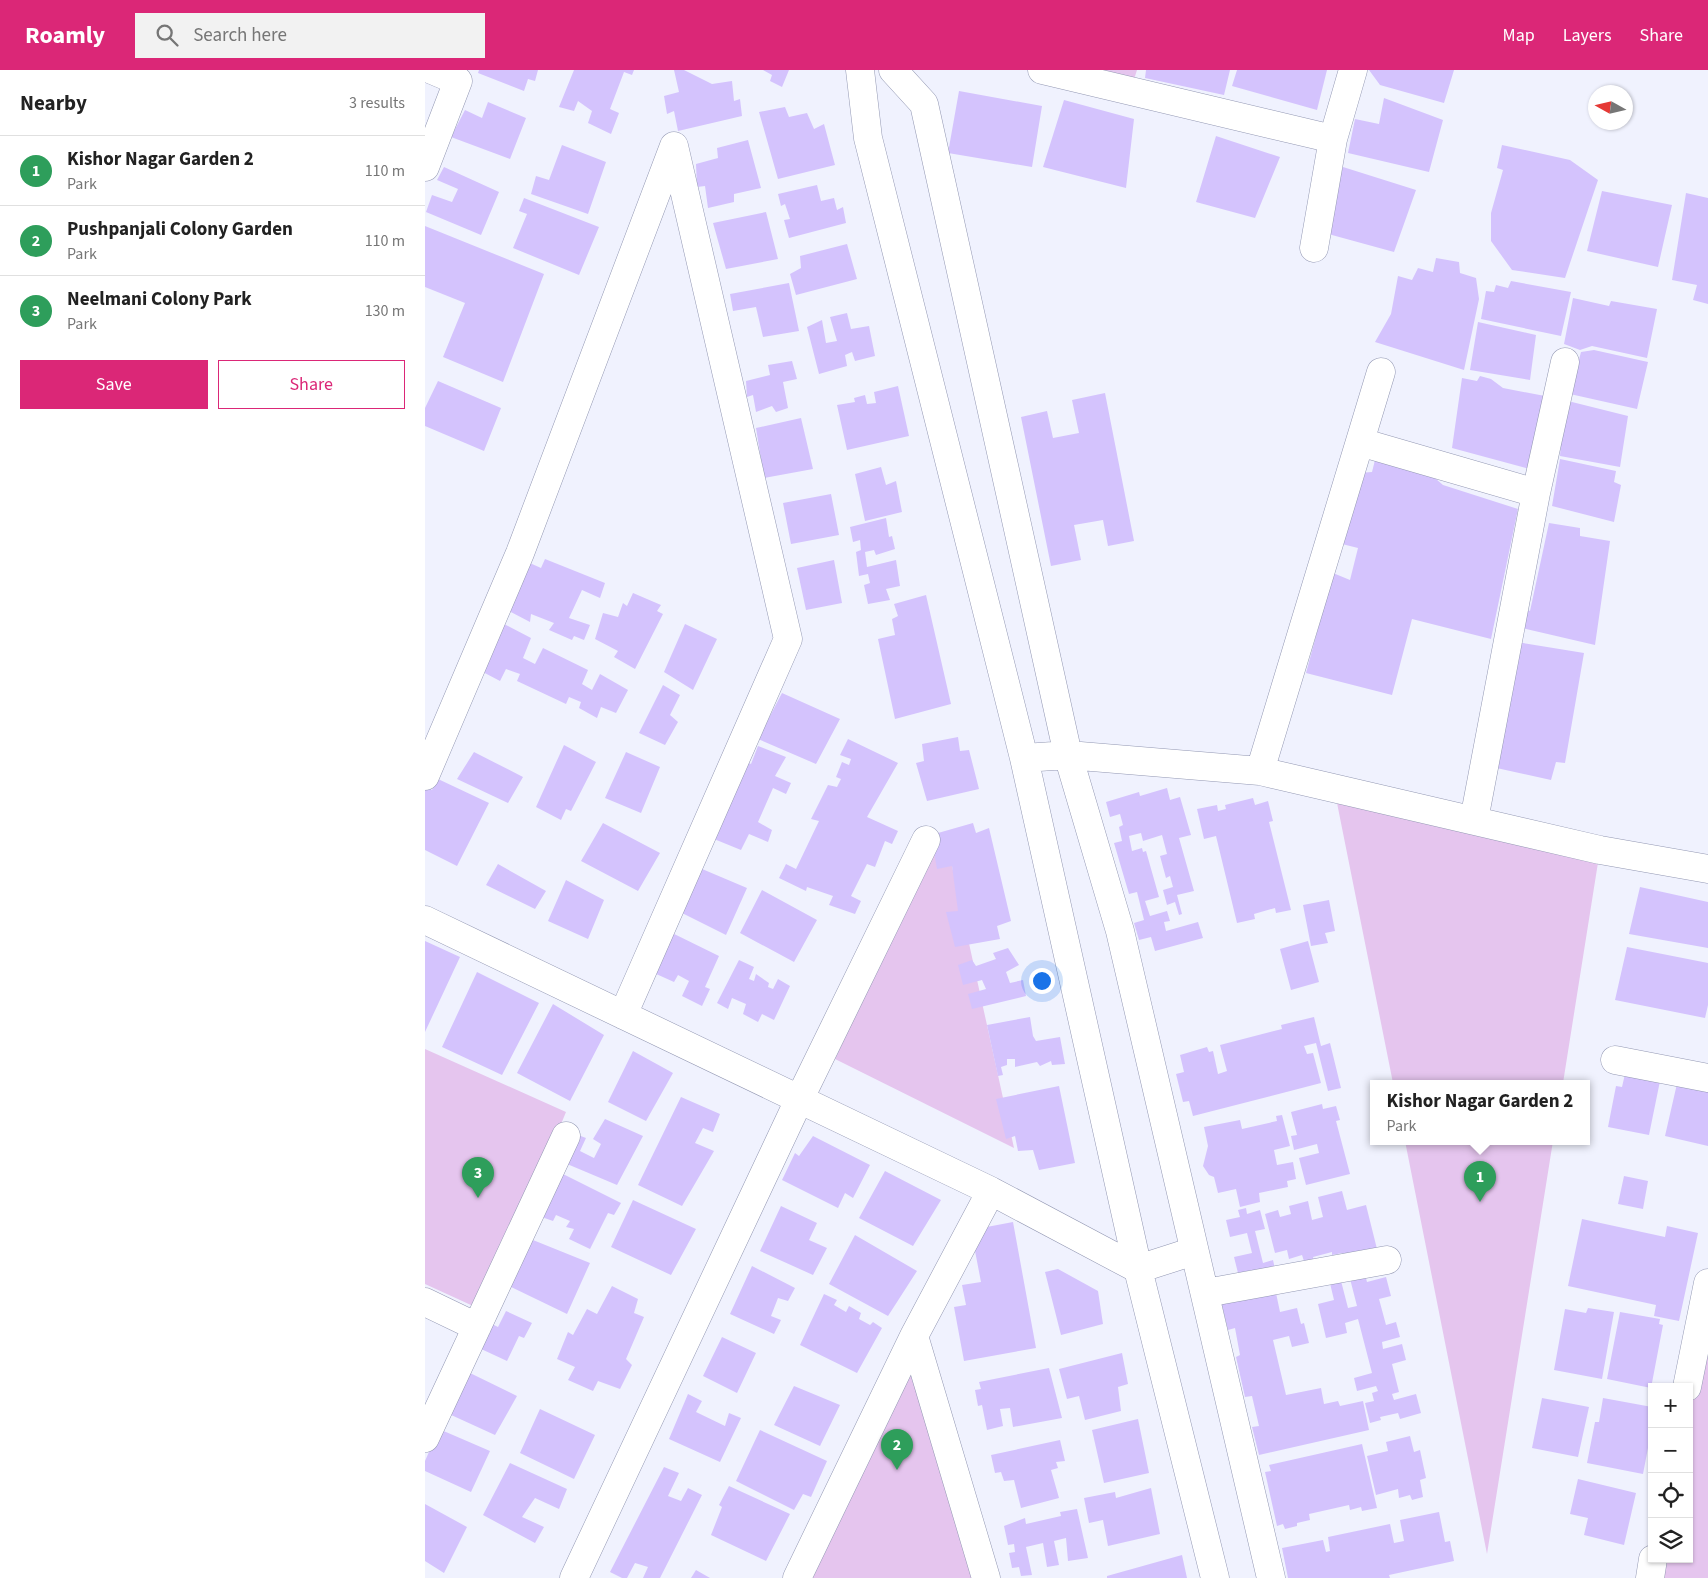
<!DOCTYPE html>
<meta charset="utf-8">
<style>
:root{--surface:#fff;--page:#f2f2f2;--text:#222;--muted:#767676;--line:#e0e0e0;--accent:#db2777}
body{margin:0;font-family:"Source Sans 3",sans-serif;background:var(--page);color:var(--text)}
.controls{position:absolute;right:15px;bottom:15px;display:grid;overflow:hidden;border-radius:0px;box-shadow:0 1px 4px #0004}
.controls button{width:45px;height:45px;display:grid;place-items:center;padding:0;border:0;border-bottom:1px solid var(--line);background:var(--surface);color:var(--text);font:25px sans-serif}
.compass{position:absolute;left:1163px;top:15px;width:45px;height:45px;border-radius:50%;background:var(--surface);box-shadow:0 1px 4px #0004;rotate:278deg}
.you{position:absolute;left:616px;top:910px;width:18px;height:18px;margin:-12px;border:4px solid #fff;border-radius:50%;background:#1a73e8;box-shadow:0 0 0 8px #1a73e833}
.badge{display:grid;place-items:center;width:32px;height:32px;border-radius:50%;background:var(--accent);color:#fff;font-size:16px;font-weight:700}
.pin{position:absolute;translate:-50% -41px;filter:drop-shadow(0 1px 2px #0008)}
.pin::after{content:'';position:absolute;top:26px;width:18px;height:15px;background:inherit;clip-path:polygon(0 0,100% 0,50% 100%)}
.popup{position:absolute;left:945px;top:1010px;width:220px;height:65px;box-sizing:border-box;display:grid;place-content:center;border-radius:0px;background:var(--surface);filter:drop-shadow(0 1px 4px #0005);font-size:16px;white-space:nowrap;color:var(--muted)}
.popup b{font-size:19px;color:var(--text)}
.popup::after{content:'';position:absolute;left:50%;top:100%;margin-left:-10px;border:10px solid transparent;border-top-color:var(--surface)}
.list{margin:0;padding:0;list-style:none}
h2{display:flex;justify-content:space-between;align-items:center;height:65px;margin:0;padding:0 20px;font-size:21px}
h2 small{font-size:16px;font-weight:400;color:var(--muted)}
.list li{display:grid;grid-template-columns:32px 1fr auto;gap:15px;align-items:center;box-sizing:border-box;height:70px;padding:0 20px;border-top:1px solid var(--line)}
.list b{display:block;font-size:19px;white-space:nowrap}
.list p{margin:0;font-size:16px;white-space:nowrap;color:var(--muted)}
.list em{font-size:16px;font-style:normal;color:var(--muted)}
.actions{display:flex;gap:10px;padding:15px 20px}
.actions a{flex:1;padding:11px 0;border:1px solid var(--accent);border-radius:0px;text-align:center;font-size:18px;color:var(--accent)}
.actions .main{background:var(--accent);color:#fff}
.icon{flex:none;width:28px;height:28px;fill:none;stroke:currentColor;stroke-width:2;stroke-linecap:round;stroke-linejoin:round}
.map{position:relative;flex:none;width:1283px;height:1508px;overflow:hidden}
header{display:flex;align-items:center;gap:30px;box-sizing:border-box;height:70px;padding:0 25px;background:var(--accent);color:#fff}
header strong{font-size:24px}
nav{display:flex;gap:28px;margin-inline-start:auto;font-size:18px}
.search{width:350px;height:45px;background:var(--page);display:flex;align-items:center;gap:12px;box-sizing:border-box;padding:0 18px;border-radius:0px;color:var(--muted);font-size:19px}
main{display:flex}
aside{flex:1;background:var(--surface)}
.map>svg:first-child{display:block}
</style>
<header>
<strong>Roamly</strong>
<div class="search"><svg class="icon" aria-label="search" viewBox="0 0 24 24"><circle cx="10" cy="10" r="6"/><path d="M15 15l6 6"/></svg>Search here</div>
<nav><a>Map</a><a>Layers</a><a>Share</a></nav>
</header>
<main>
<aside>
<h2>Nearby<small>3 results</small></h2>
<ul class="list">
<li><span class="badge" style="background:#2e9e5b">1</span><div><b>Kishor Nagar Garden 2</b><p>Park</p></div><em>110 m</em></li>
<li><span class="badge" style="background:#2e9e5b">2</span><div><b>Pushpanjali Colony Garden</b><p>Park</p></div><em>110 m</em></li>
<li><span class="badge" style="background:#2e9e5b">3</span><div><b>Neelmani Colony Park</b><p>Park</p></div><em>130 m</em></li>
</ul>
<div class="actions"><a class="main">Save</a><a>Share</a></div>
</aside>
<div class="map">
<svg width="1283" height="1508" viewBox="0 0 1283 1508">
<rect width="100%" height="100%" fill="#f0f2fe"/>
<path fill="#e5c5ee" d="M654 0H712L705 22Z
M909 718 1175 780 1138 1013H968Z
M513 768 527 796 589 1078 410 989Z
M0 979 141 1042 59 1241 0 1214Z
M980 1071H1128L1062 1484Z
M1283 1213V1508H1225L1228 1489H1264V1317Z
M483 1292 547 1508H378Z"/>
<path fill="#d4c3fd" d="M54 0H113L110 11 103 9 99 21 53 3Z
M149 0H209L207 5 199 2 185 39 194 43 186 64 163 53 167 41 153 31 149 41 134 37Z
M249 0H259L287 14 307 11 309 31 315 29 317 46 253 61 249 41 242 44 239 26 254 22Z
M338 0H364L357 17 345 11 347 5Z
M721 0H805L799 25 720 8Z
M812 0H902L892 40 807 16Z
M944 0H1029L1019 33 955 15Z
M534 21 617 36 607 97 523 83Z
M959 28 1018 50 1004 102 923 83 930 49 954 54Z
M639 30 709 49 701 118 618 97Z
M63 32 101 48 85 89 26 67 40 40 57 48Z
M360 37 364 47 382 43 389 59 399 54 410 95 353 109 334 42Z
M791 66 855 87 830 148 771 132Z
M323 70 336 118 309 124V132L283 138 280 116 272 117 271 94 293 88 292 78Z
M137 75 181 92 163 144 106 124 111 106 124 110Z
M1077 75 1145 90 1173 110 1140 208 1087 200 1066 171V143L1078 100 1072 98Z
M19 97 74 122 56 165 1 142 7 125 27 132 33 119 12 110Z
M918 97 991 120 969 182 896 162Z
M392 115 396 131 409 128 412 140 418 137 421 153 364 168 359 150 365 149 360 134 356 136 353 124Z
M1177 121 1247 135 1233 197 1162 181Z
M1261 123 1283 128V234L1268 230 1272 215 1247 210Z
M99 128 174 157 154 205 88 178 102 144 94 141Z
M341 142 353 189 301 199 288 153Z
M0 156 119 204 78 312 18 287 40 233 0 217Z
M422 174 432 209 371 225 365 204 376 198 375 186Z
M1011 188 1034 192 1035 203 1051 208 1054 229 1039 300 950 272 966 244 973 206 987 210 993 198 1008 202Z
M1086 211 1146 222 1136 266 1056 249 1061 221 1069 222 1071 215 1083 218Z
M364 213 374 261 338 267 331 237 308 241 305 224Z
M1148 228 1184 236 1186 231 1232 239 1222 288 1167 276 1155 280 1139 274Z
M422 243 426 259 444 256 450 286 430 291 427 282 420 285 422 296 394 304 382 257 397 250 401 273 412 271 405 247Z
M1053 252 1111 265 1105 310 1045 300Z
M1169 280 1223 292 1212 339 1145 324 1156 282Z
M367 291 372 309 358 312 363 338 351 342 347 336 331 342 328 325 322 327 321 311 345 305 343 295Z
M1055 306 1066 309 1078 318 1120 326 1105 399 1027 378 1037 308 1052 311Z
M13 311 76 338 59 381 0 356V338Z
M473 316 484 366 422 380 412 335 430 332 429 328 440 325 442 334 451 333 449 322Z
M680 323 709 471 683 476 678 450 649 455 656 490 626 496 596 347 622 341 628 368 654 363 647 330Z
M1139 330 1203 346 1195 397 1135 386Z
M376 348 388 399 339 408 331 358Z
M1135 389 1191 401 1189 412 1196 415 1189 452 1127 436Z
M950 390 998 398 1018 415 1093 439 1066 569 987 549 967 625 881 603 908 503 925 510 933 478 913 473 934 403 947 402Z
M456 397 461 415 471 411 477 442 440 451 430 404Z
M406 424 414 465 366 474 358 433Z
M461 448 464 467 467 466 470 479 451 485 449 480 440 482 442 497 471 490 475 516 461 519 465 530 443 534 439 515 445 513 443 504 434 506 431 482 436 480 435 470 428 472 425 457Z
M1124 453 1155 458V466L1185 471 1170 575 1092 557 1096 538 1105 541Z
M120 489 180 513 175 528 157 520 144 548 165 555 159 570 149 566 147 570 124 560 129 553 106 544 105 552 78 538 98 490 116 498Z
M409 490 417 533 381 540 372 498Z
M208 523 236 535 232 541 238 544 210 599 189 587 193 581 170 569 178 543 193 547 198 533 202 536Z
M501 525 526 634 470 649 453 569 470 565 467 549 473 546 469 534Z
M79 554 106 568 98 588 110 594 118 578 163 600 157 614 167 620 175 604 203 620 191 643 176 637 172 648 154 638 156 632 144 627 141 634 92 611 95 604 81 599 75 611 56 601Z
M260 554 292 569 268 620 239 602Z
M1092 572 1159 583 1140 693 1131 692 1126 710 1067 697Z
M238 615 255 625 245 645 253 652 240 675 214 663Z
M357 623 415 649 391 694 333 669Z
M533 667 535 681 544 680 554 719 502 731 491 693 499 691 497 674Z
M423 669 473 693 442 747 473 761 467 774 460 771 450 797 442 794 426 826 436 831 430 844 404 835 408 826 382 817 381 821 354 808 361 794 371 799 394 751 386 749 403 715 412 717 416 709 411 707 417 692 424 695 426 689 415 685Z
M139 675 171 692 146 741 141 739 136 750 111 737Z
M333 676 361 687 350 706 366 713 361 724 348 718 333 752 347 760 343 772 324 764 316 780 289 769 313 688 326 694Z
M49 682 98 707 83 733 32 709Z
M201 682 235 697 216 743 180 728Z
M13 709 64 733 32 796 0 780V718L1 716 7 720Z
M742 718 745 730 755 727 766 765 754 768 769 821 752 825 757 844 754 845 750 832 742 835 738 820 748 817 745 806 741 808 735 786 742 784 737 765 718 771 716 763 704 766 707 781 717 778 718 782 721 781 734 827 720 831 725 846 742 841 745 851 739 852 741 861 773 852 778 868 730 881 726 867 714 870 709 853 719 850 712 822 704 824 689 773 697 771 694 757 698 755 695 744 685 747 681 732 714 722 715 726Z
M828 728 830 735 843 731 848 751 844 752 866 840 851 843 850 838 829 844 830 849 812 853 791 766 779 769 772 739 792 735 793 741 801 739 800 735Z
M178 753 235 783 213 821 156 791Z
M548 753 551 763 564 758 586 851 572 856 575 869 530 877 521 842 533 841 527 796 512 799 506 765Z
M73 794 121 821 110 839 61 815Z
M270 796 322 818 301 865 249 839Z
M141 810 179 830 163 869 123 851Z
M1215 817 1283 832V878L1204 864Z
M337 820 392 850 369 892 315 863Z
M904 830 910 861 900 863 903 873 886 876 878 835Z
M239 859 294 886 280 917 285 919 277 936 257 926 264 911 253 905 249 912 229 903Z
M0 871 35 887 0 962Z
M883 871 894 912 866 920 855 879Z
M1202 877 1283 893V935L1280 948 1190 930Z
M583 878 594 895 581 902 585 913 598 910 601 926 547 939 543 924 561 919 557 910 538 915 533 895 547 890 551 896 571 889 568 883Z
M314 890 329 897 324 909 329 911 331 904 344 913 343 917 348 919 353 909 365 916 349 950 337 944 333 952 318 944 321 934 307 928 303 939 292 933Z
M52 902 114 933 77 1005 17 977Z
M128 934 179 965 145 1031 92 1003Z
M605 947 608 966 611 971 635 967 640 994 627 995 626 991 615 996 612 992 590 997V989H582V995L576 997 578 1005 573 1006 562 955Z
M889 947 896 976 905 973 916 1018 903 1021 891 973 879 976 882 984 888 983 896 1013 768 1046 764 1031 758 1032 751 1004 759 1002 755 985 782 977 784 982 788 981 793 1004 802 1001 795 975 857 959 856 955Z
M208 981 248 1003 221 1051 183 1032Z
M1200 1004 1235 1011 1224 1065 1183 1057 1191 1016 1197 1017Z
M1254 1005 1283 1012V1076L1240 1066Z
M634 1016 650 1093 614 1100 608 1080 593 1081 590 1066 581 1069 571 1029Z
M256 1027 295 1044 288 1062 278 1058 270 1073 289 1081 257 1136 213 1115Z
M897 1034 898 1039 911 1036 915 1050 911 1051 925 1104 881 1115 874 1088 894 1083 892 1074 869 1080 866 1066 872 1065 866 1042Z
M857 1045 865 1076 849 1080 852 1095 868 1092 871 1109 862 1111 863 1117 834 1123 835 1132 815 1137 811 1119 793 1123 789 1107 784 1105 778 1096 783 1076 779 1057 815 1050 817 1059 852 1051 851 1046Z
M180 1049 218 1066 192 1115 135 1091 145 1062 161 1068 155 1081 169 1088 176 1074 168 1069Z
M388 1066 445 1095 428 1128 420 1123 413 1138 357 1110 370 1083 374 1086Z
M130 1100 196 1133 189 1145 183 1143 165 1179 144 1169 149 1159 141 1157 145 1151 131 1145 128 1151 111 1145Z
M460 1101 516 1130 488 1176 434 1148Z
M1199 1106 1223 1111 1218 1139 1193 1134Z
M917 1121 922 1140 941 1135 954 1187 919 1189 917 1183 907 1185V1182L888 1187 889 1192 880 1194 877 1185 864 1189 862 1180 850 1183 840 1144 853 1140 855 1147 866 1144 864 1136 883 1131 887 1150 898 1147 893 1127Z
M208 1130 271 1159 246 1205 186 1177Z
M356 1136 392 1153 384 1170 402 1178 388 1205 335 1181Z
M821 1138 822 1144 835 1140 840 1159 830 1161 838 1193 848 1190 850 1199 829 1209 827 1200 813 1203 809 1187 827 1183 822 1163 805 1167 801 1150 815 1147 813 1140Z
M1157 1149 1240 1167 1242 1156 1273 1163 1254 1251 1229 1246 1231 1235 1143 1216Z
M588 1152 611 1278 539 1291 529 1237 541 1235 537 1215 556 1212 546 1160Z
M430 1165 492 1201 463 1246 404 1214Z
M98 1166 165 1193 142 1244 78 1213Z
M327 1196 370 1218 363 1231 353 1228 346 1246 356 1250 349 1264 305 1244Z
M938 1197 942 1212 961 1207 966 1226 954 1229 961 1255 971 1252 975 1267 957 1272 958 1279 977 1274 981 1290 967 1294 974 1322 967 1324 969 1330 991 1324 996 1343 975 1349 973 1343 955 1347 956 1350 945 1353 940 1333 949 1331 947 1323 953 1321 951 1316 932 1321 929 1308 947 1303 933 1249 920 1253 922 1263 901 1268 893 1234 909 1230 904 1209 915 1207 923 1238 932 1236 923 1201Z
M633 1199 673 1221 678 1254 636 1265 620 1202Z
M187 1216 213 1229 209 1243 219 1247 201 1289 207 1295 195 1319 173 1311 168 1321 143 1310 150 1297 132 1289 143 1262 148 1265 162 1239 172 1244Z
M851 1223 855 1242 872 1238 876 1254 879 1253 884 1273 867 1277 864 1266 848 1270 861 1325 896 1318 899 1334 913 1331 915 1336 938 1331 944 1360 834 1385 827 1357 834 1356 827 1326 820 1327 811 1287 815 1285 810 1258 803 1260 795 1228Z
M399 1224 412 1230 409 1235 421 1242 424 1236 436 1243 434 1249 445 1255 448 1252 457 1258 432 1303 375 1275Z
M1163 1238 1189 1242 1177 1309 1129 1300 1140 1239 1161 1243Z
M81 1241 107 1253 99 1268 94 1266 82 1291 54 1278 67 1254 73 1257Z
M1195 1242 1235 1249 1234 1254 1238 1255 1226 1318 1182 1309Z
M297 1267 331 1283 312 1323 278 1306Z
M697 1283 703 1314 693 1317 696 1341 660 1350 654 1326 642 1329 634 1299Z
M624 1298 637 1348 588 1357 585 1338 575 1339 578 1356 562 1360 557 1335 553 1336 550 1320 556 1319 554 1312Z
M45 1303 92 1326 70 1365 24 1344Z
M369 1316 415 1335 395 1376 349 1355Z
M263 1324 277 1331 271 1342 300 1356 304 1343 316 1348 295 1392 244 1369Z
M1117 1328 1164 1337 1153 1387 1107 1378Z
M1178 1328 1227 1337V1357L1218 1404 1162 1393 1170 1352H1174Z
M115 1339 170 1365 149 1409 95 1383Z
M713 1349 724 1403 679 1413 667 1360Z
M14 1359 65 1381 46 1422 0 1401V1391Z
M335 1360 402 1391 386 1427 378 1424 369 1440 311 1411Z
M985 1366 989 1382 995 1380 1001 1408 995 1410 998 1427 987 1430 985 1425 974 1428 973 1419 951 1425 942 1386 963 1381 961 1372Z
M635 1370 640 1391 631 1392 633 1398 626 1400 634 1428 596 1438 589 1410 579 1411 576 1402 570 1403 566 1385Z
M937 1374 952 1438 937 1441 936 1437 925 1440 924 1435 884 1444 885 1450 872 1453V1456L860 1459 858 1454 852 1456 840 1402 846 1401 844 1395Z
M85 1393 142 1419 134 1439 110 1428 97 1447 119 1457 110 1473 58 1445Z
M239 1397 254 1403 243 1426 256 1431 263 1418 277 1425 235 1508H218L223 1497 210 1493 202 1508H197L185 1502Z
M1153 1409 1211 1423 1199 1475 1159 1465 1163 1448 1145 1444Z
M304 1416 365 1444 341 1491 286 1465 297 1437 294 1435Z
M726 1418 735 1464 683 1476 678 1450 664 1453 659 1428 690 1422 691 1428Z
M0 1434 42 1457 19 1503 0 1491Z
M652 1439 663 1488 643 1491 641 1468 629 1471 634 1495 622 1497 618 1473 601 1477 607 1505 596 1506 594 1497 587 1498 584 1483 590 1482 589 1474 583 1475 579 1456 600 1448 601 1454 636 1446 635 1442Z
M1014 1442 1020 1472 1025 1471 1029 1491 964 1505 965 1508H863L857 1478 898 1470 901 1482 905 1481 903 1467 965 1454 969 1473 979 1471 975 1450Z
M757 1485 762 1508H682V1506Z
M271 1500 285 1508H266Z"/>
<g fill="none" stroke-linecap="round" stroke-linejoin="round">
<g stroke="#9398b3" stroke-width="29">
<path id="minor" d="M435 0 443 68 599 688 713 1199 790 1508
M468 0 499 34 643 685 695 861 846 1508
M617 0 908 69
M0 97 33 11 7 0
M889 178 908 69 928 0
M935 372 1111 423
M599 688 643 685 835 701 1175 780 1283 799
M835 701 956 302
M0 706 95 483 249 76 363 569 198 945
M1049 750 1111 423 1140 292
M0 850 566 1121 713 1199 769 1181
M1190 990 1283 1008
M781 1223 962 1190
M0 1232 52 1257
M489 1266 561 1508
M1262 1317 1283 1213
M0 1368 141 1066
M149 1508 374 1030 501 770
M372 1508 489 1266 566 1121
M1225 1508 1228 1489"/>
</g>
<use href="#minor" stroke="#fff" stroke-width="28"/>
</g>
</svg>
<div class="controls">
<button>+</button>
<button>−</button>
<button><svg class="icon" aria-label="locate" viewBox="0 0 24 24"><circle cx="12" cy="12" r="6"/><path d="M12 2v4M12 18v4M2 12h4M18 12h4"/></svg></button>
<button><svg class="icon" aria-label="layers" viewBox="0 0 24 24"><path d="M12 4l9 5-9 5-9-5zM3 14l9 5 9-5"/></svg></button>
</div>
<svg class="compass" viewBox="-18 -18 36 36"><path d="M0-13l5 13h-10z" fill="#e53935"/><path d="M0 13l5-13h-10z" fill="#767676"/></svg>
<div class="you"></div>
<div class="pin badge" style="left:1055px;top:1132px;background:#2e9e5b">1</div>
<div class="popup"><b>Kishor Nagar Garden 2</b>Park</div>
<div class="pin badge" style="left:472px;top:1400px;background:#2e9e5b">2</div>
<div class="pin badge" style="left:53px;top:1128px;background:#2e9e5b">3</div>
</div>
</main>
